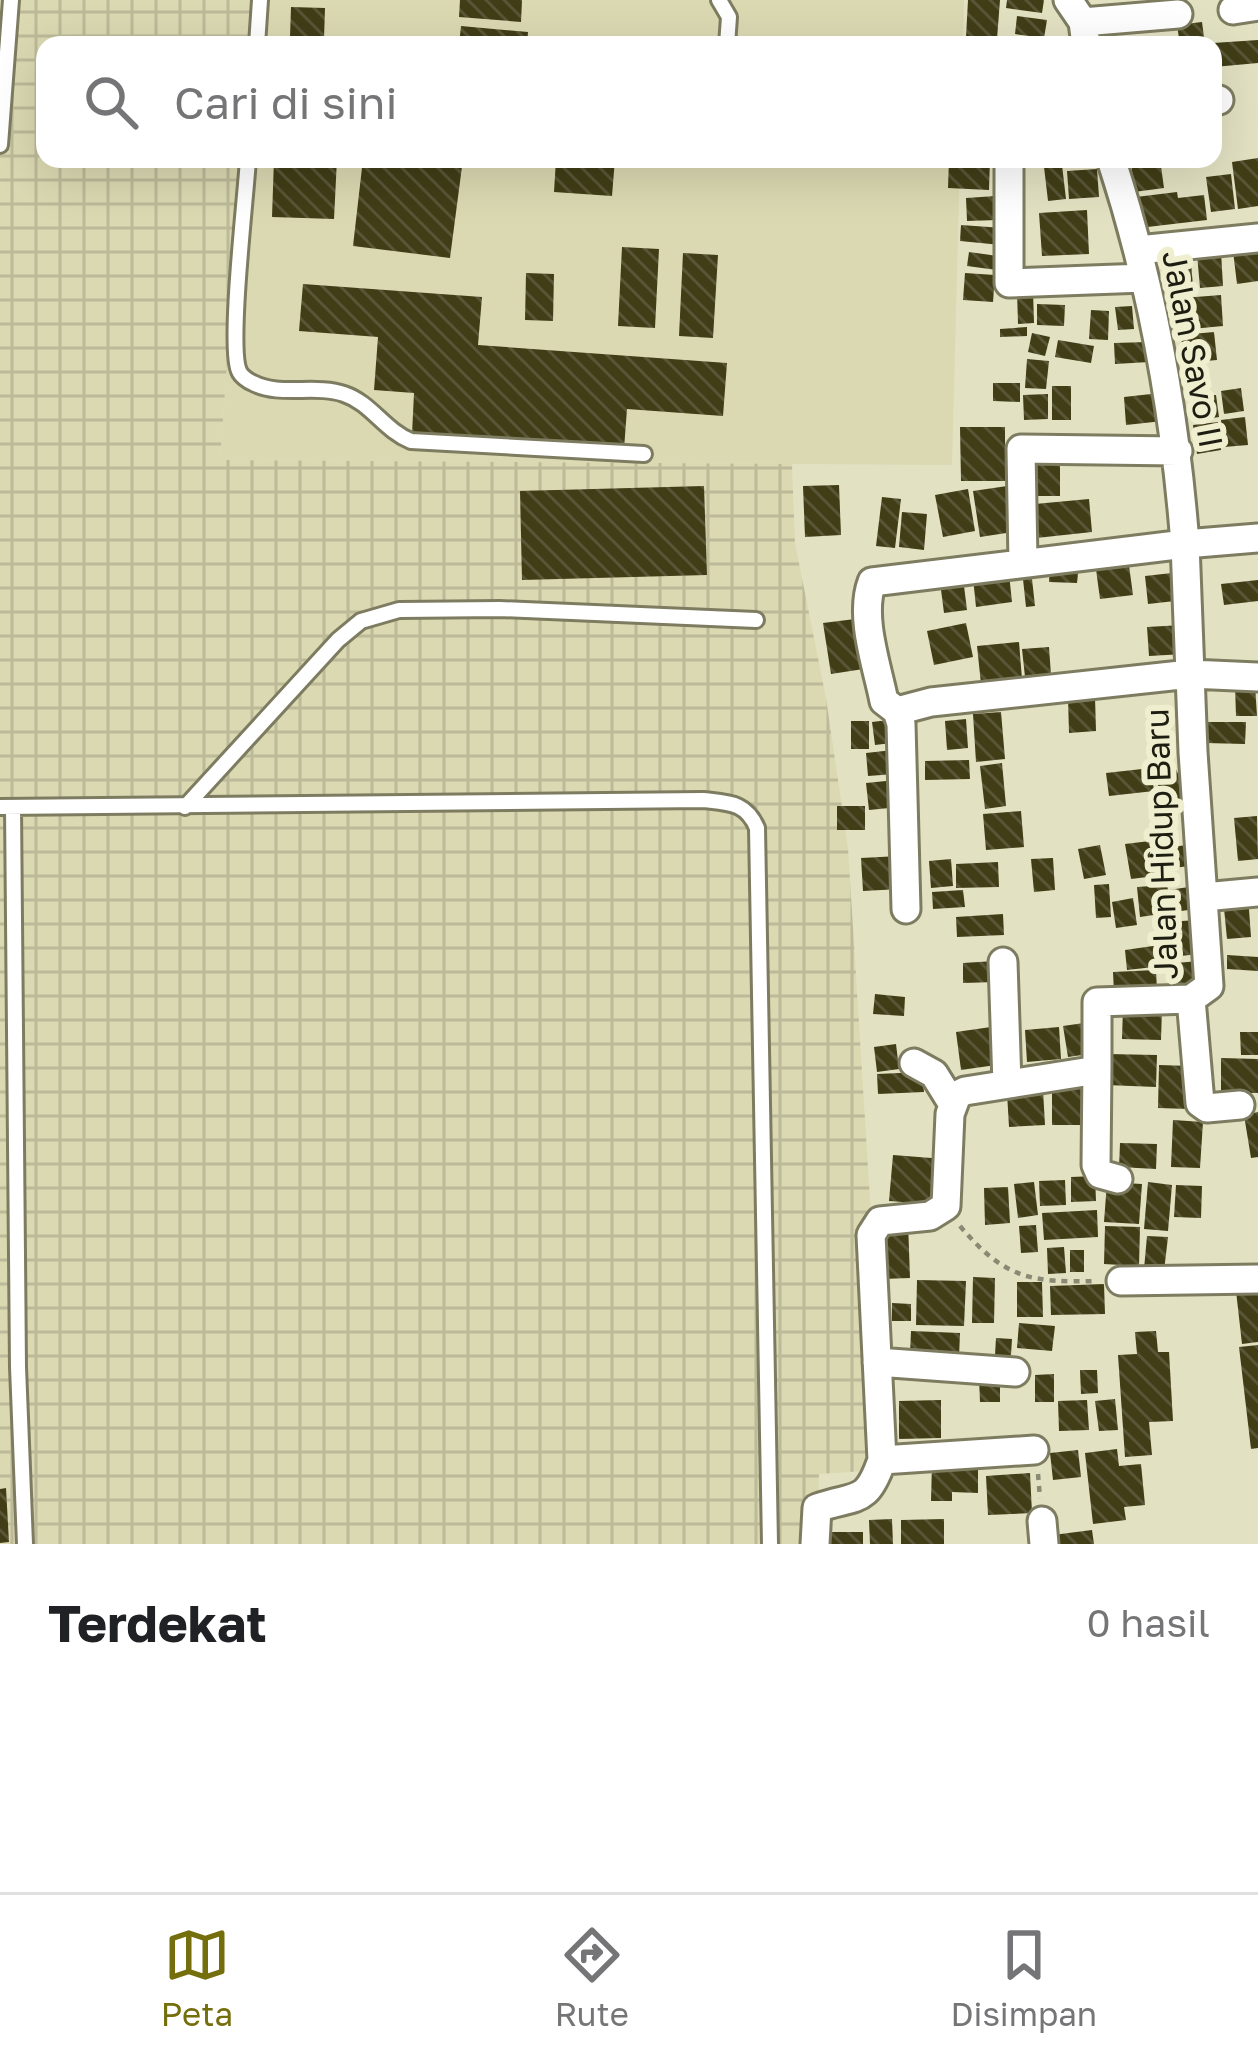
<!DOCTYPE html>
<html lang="id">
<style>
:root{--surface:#fff;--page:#f2f2f2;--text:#202124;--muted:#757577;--line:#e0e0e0;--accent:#746e0c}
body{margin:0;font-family:"Golos Text",sans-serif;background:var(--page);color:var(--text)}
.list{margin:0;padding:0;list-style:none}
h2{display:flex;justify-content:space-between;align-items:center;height:156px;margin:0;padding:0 48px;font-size:51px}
h2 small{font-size:39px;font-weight:400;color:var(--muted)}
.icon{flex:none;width:66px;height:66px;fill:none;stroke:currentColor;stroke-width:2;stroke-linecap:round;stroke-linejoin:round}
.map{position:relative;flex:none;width:1258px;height:1544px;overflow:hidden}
.search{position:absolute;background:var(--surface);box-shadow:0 12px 48px #0002;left:36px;right:36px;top:36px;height:132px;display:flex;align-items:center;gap:30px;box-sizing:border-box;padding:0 42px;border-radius:24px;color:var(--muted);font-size:45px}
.sheet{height:348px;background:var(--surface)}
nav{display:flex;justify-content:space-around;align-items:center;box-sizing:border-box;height:168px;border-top:3px solid var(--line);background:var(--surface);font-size:33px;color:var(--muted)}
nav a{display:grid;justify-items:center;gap:6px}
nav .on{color:var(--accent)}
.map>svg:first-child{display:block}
</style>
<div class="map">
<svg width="1258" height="1544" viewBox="0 0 1258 1544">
<defs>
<pattern id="industrial-grid" width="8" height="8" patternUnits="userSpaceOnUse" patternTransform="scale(3)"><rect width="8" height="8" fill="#dbd9b2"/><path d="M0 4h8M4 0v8" fill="none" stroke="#bcba98"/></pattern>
<pattern id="building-back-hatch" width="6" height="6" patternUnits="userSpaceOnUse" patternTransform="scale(3)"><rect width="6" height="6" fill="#403d17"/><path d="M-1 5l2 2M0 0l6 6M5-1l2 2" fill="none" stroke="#595637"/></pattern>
</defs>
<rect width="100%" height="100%" fill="#e2e1c2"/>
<path fill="#dbd9b2" d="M253 0H964L963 45H250Z
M242 159H960L952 465 220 460Z"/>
<path fill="url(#industrial-grid)" d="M0 0H253L250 45H45V159H242L220 460 792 464 795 543 826 698 848 848 885 1439 865 1471 819 1474 817 1544H0Z"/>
<path fill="url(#building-back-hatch)" d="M460 0H522L521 22 459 17Z
M968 0H1000L997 39 966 37Z
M1007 0H1044L1042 13 1006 8Z
M291 7 325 8 324 39 290 37Z
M1017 16 1047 20 1044 38 1015 34Z
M1202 22 1205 45H1180L1177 25Z
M461 26 528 32 527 45H459Z
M1258 40V63L1214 67 1213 43Z
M1258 158V206L1238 209 1232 162Z
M274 159H337L334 219 272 217Z
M363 159H463L450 258 353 246Z
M556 159H615L612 196 554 192Z
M949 159H990L989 190 948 188Z
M1160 159 1164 188 1134 192 1131 160Z
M1062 165 1066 199 1048 201 1044 167Z
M1097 169 1099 197 1069 199 1067 171Z
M1231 174 1235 209 1211 212 1206 177Z
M1177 192 1178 198 1204 195 1207 220 1139 228 1136 197Z
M996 196 998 220 967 221 966 198Z
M1087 210 1089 254 1042 256 1039 213Z
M961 225 1003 228 1001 245 960 241Z
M1232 243 1258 247V281L1237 284Z
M622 247 659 249 655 328 618 326Z
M969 252 998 256 997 270 967 266Z
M1221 252 1223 286 1200 288 1197 254Z
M683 253 718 255 713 338 679 336Z
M1191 263 1193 286 1169 288 1167 265Z
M526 273 554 274 553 321 525 320Z
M965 273 995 275 993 302 963 300Z
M303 284 482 297 478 345 727 363 723 416 627 409 624 449 412 434 414 393 374 390 378 337 299 331Z
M1017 291H1033L1034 323 1018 324Z
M1221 295 1223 326 1160 332 1157 300Z
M1037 304 1065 305 1064 326 1037 325Z
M1132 306 1134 329 1118 330 1115 307Z
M1091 310 1109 311 1108 340 1089 339Z
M1027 327V336L1000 337V329Z
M1214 332 1217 360 1184 363 1181 335Z
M1032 333 1050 337 1045 356 1028 352Z
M1058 340 1094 346 1091 363 1055 357Z
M1148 342 1149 362 1115 364 1114 343Z
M1027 359 1049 361 1046 389 1025 388Z
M993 383H1020V402L993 401Z
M1052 386H1071V420H1052Z
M1241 388 1244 411 1224 414 1221 391Z
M1160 393 1163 421 1126 425 1124 397Z
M1048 394V419L1024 420 1023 395Z
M1216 395 1219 417 1194 421 1190 398Z
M1245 417 1248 445 1224 447 1221 420Z
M1218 422 1221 450 1197 454 1193 425Z
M960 427H1005V481H961Z
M1027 449H1060V496H1027Z
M839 485 841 535 805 537 803 486Z
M1014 485 1020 531 980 537 973 491Z
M704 486 707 575 522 580 520 491Z
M968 489 975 531 943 537 935 495Z
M882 497 901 499 895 548 876 546Z
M1089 499 1092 532 1027 539 1024 505Z
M902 512 927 514 924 550 899 547Z
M1128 558 1133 595 1100 599 1095 562Z
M1050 563 1079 565 1077 583 1049 582Z
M1022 570H1031L1035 606 1026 607Z
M1181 572 1184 600 1148 604 1145 576Z
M1009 574 1012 602 976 607 973 578Z
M963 578 967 610 944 613 940 582Z
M1258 580V601L1224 605 1221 584Z
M863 618 870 668 831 674 823 623Z
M966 623 973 657 934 665 927 631Z
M1182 625 1184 654 1149 656 1147 627Z
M1019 642 1022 679 981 684 977 646Z
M1049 647 1051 675 1025 677 1022 649Z
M1255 685 1257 716H1236L1235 686Z
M1095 697 1096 731 1069 733 1068 698Z
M1001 712 1005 759 976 762 973 714Z
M897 719 900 742 875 745 872 722Z
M966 719 968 748 947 750 945 721Z
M851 721H869V749H851Z
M1205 722H1246L1245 744 1205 743Z
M893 750 895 774 868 776 866 753Z
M969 760 970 779 925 780V761Z
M1002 763 1006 806 985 809 980 766Z
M1174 765 1188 796 1167 805 1153 774Z
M1151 768 1154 791 1109 796 1106 773Z
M896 780 899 807 869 810 866 783Z
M837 806H865V830H837Z
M1021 811 1024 847 986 850 983 814Z
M1257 816 1258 859 1238 861 1234 818Z
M1150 841 1155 876 1131 879 1125 844Z
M1100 845 1106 875 1084 879 1078 849Z
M1187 845 1189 866 1158 870 1156 849Z
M899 856 900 889 863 891 861 858Z
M1053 858 1055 890 1034 892 1031 859Z
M951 859 953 886 931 888 929 861Z
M998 862 999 887 956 888V864Z
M1109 884 1111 917 1096 918 1094 885Z
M1167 885 1168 890 1196 886 1195 909 1140 917 1137 887Z
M963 890 965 907 933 909 932 892Z
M1248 896 1251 937 1227 939 1223 898Z
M1133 898 1137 925 1116 928 1112 902Z
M1003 914 1004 935 957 937 956 917Z
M1197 920 1200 954 1170 957 1167 922Z
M1160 945 1163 966 1127 970 1125 950Z
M1227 955 1258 957V971L1227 969Z
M995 961 996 982 963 983V963Z
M1198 961 1200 989 1169 992 1166 964Z
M1156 970 1157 991 1114 993 1113 972Z
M875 994 905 997 904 1016 873 1014Z
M1123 1008H1162L1161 1040 1122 1039Z
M1084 1023 1089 1054 1068 1057 1063 1026Z
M998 1026 1003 1064 961 1070 956 1032Z
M1059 1027 1061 1059 1027 1062 1025 1030Z
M1240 1032H1258V1055H1241Z
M896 1044 899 1069 877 1072 874 1047Z
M1107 1054 1157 1055 1156 1087 1106 1085Z
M1221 1058 1258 1059V1093H1221Z
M1159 1065 1190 1066 1189 1109 1158 1108Z
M922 1072 924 1092 878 1094 877 1074Z
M1052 1079H1092V1125H1052Z
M1043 1090 1045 1125 1009 1127 1007 1093Z
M1258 1112V1157L1251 1158 1244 1115Z
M1173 1120 1203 1122 1200 1168 1171 1167Z
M1120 1143 1157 1144 1156 1169 1119 1167Z
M893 1155 944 1159 941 1205 889 1201Z
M1095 1176 1096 1201 1071 1202V1177Z
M1065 1180 1066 1205 1040 1206 1039 1181Z
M1034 1182 1038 1215 1018 1218 1014 1184Z
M1107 1182 1142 1184 1139 1224 1104 1222Z
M1148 1182 1172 1185 1168 1231 1144 1229Z
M1176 1185 1202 1186 1201 1218 1174 1217Z
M1008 1187 1010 1223 985 1225 984 1188Z
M1097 1210 1098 1237 1044 1240 1042 1213Z
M908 1222 910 1278 882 1279 880 1223Z
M1036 1225 1038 1252 1021 1253 1019 1226Z
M1105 1226 1140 1227 1139 1266 1104 1264Z
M1147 1236 1168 1237 1164 1271 1144 1269Z
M1064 1247 1066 1273 1048 1274 1047 1248Z
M1070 1250H1084V1272H1070Z
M973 1277 995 1278 994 1323H972Z
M917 1280 966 1281 964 1326 916 1325Z
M1258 1280V1342L1242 1344 1235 1282Z
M1017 1282H1042L1043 1317H1017Z
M1104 1284 1105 1314 1051 1315 1050 1286Z
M892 1303 911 1304V1321H892Z
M1019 1323 1055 1326 1052 1351 1017 1348Z
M911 1331 960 1333 959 1357 910 1354Z
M1156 1331 1158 1352H1169L1173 1421 1149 1422 1152 1455 1125 1457 1118 1355 1137 1354 1135 1332Z
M996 1338 1012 1339 1011 1355H995Z
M1258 1345V1448L1251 1449 1239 1347Z
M1080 1370H1097L1098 1393 1081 1394Z
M1054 1374V1402H1035V1375Z
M979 1379H1000V1402H980Z
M1115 1399 1118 1430 1099 1431 1095 1401Z
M941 1400V1438L899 1439V1401Z
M1087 1400 1089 1430 1059 1431 1058 1401Z
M1117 1449 1119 1466 1141 1464 1145 1505 1124 1507 1126 1520 1093 1524 1085 1453Z
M1078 1450 1081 1477 1053 1480 1050 1453Z
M932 1464H978V1493L952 1492V1501H931Z
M1030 1473 1032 1513 988 1515 986 1476Z
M6 1488 9 1542 0 1543V1489Z
M892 1519 893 1544H870L869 1520Z
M944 1519V1544H901V1520Z
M1092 1530 1094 1544H1054L1053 1535Z
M830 1532H863V1544H830Z"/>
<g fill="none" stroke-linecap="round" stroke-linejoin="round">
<g stroke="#7e7c60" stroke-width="20">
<path id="lane" d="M719 0 729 17 727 45
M257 45 260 0
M0 145 11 0
M248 159C246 195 228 346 239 371 241 376 248 381 253 383 279 397 316 384 344 394 371 403 384 430 411 441L644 454
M0 807 703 800C729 803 746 802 757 828L770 1544
M13 807 18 1367 25 1544
M185 807 338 640 361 621 399 610 500 609 756 620"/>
</g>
<g stroke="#7e7c60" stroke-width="33">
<path id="street" d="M1068 0 1083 22 1086 45
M1233 10 1258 6
M1083 22 1178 14
M1213 100H1219
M1009 159V283L1144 278
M1138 250 1258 238
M1023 562 1021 449 1178 451
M897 711 931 702 1190 674 1258 677
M1204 897 1258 892
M906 909 901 724 897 711 884 701C877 666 859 616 872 582L1185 544C1175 413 1152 284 1111 159
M1003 962 1007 1084
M1191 999 1200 1103 1207 1108 1240 1105
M914 1063 934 1074 952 1103
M1097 1067 1096 1165 1100 1174 1118 1179
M1121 1281 1258 1279
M877 1362 1015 1372
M882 1460 1034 1450
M1042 1521 1044 1544
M815 1544 817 1508C857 1494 866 1506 882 1460L871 1235 880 1221 930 1216 946 1206 950 1114 957 1095 965 1091 1091 1071 1097 1067V1002L1191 999 1209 986 1193 752 1185 544 1258 538"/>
</g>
<path stroke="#8a8973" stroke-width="4.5" stroke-dasharray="6 6" stroke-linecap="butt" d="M960 1226C1004 1278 1030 1283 1097 1281
M1038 1474 1040 1498"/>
<use href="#lane" stroke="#fff" stroke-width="14"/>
<use href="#street" stroke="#fff" stroke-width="27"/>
</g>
<g text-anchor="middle" stroke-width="12" stroke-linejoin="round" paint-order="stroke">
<g font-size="33" fill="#1e1d12" stroke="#efeece">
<text transform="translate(1193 349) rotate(79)" y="12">Jalan Savo II</text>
<text transform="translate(1161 844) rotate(-92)" y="12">Jalan Hidup Baru</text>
</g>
</g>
</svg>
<div class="search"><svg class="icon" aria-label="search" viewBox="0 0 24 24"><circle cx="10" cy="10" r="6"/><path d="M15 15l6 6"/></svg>Cari di sini</div>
</div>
<section class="sheet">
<h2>Terdekat<small>0 hasil</small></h2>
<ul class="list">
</ul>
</section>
<nav>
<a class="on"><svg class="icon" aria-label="map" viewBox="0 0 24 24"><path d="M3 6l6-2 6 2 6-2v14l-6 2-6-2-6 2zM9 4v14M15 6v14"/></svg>Peta</a>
<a><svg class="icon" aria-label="directions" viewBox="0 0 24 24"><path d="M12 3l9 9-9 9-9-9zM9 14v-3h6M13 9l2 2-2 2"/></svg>Rute</a>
<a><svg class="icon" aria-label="saved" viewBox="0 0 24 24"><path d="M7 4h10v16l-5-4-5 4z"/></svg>Disimpan</a>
</nav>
